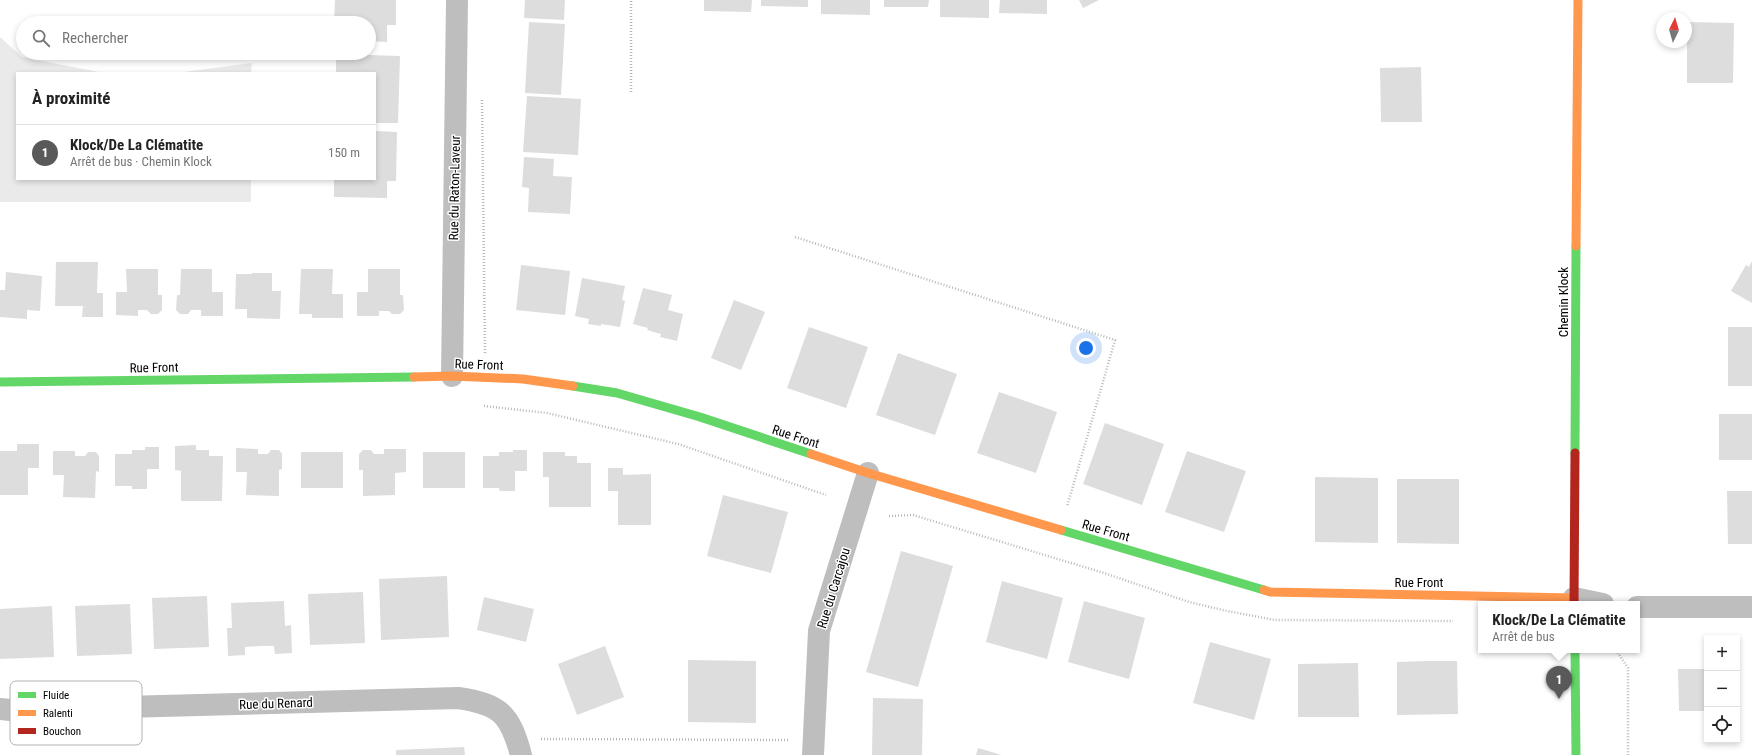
<!DOCTYPE html>
<html lang="fr">
<meta charset="utf-8">
<style>
:root{--surface:#fff;--page:#f6f6f6;--text:#222;--muted:#767676;--line:#e0e0e0;--accent:#595959}
body{margin:0;font-family:"Roboto Condensed",sans-serif;background:var(--page);color:var(--text)}
.controls{position:absolute;right:12px;bottom:12px;display:grid;overflow:hidden;border-radius:0px;box-shadow:0 2px 6px #0003}
.controls button{width:36px;height:36px;display:grid;place-items:center;padding:0;border:0;border-bottom:1px solid var(--line);background:var(--surface);color:var(--text);font:20px sans-serif}
.compass{position:absolute;left:1656px;top:12px;width:36px;height:36px;border-radius:50%;background:var(--surface);box-shadow:0 2px 6px #0003;rotate:5deg}
.you{position:absolute;left:1086px;top:348px;width:14px;height:14px;margin:-10px;border:3px solid #fff;border-radius:50%;background:#1a73e8;box-shadow:0 0 0 6px #1a73e833}
.badge{display:grid;place-items:center;width:26px;height:26px;border-radius:50%;background:var(--accent);color:#fff;font-size:13px;font-weight:700}
.pin{position:absolute;translate:-50% -33px;filter:drop-shadow(0 1px 2px #0008)}
.pin::after{content:'';position:absolute;top:21px;width:14px;height:12px;background:inherit;clip-path:polygon(0 0,100% 0,50% 100%)}
.popup{position:absolute;left:1478px;top:601px;width:162px;height:52px;box-sizing:border-box;display:grid;place-content:center;border-radius:0px;background:var(--surface);filter:drop-shadow(0 1px 3px #0005);font-size:13px;white-space:nowrap;color:var(--muted)}
.popup b{font-size:15px;color:var(--text)}
.popup::after{content:'';position:absolute;left:50%;top:100%;margin-left:-8px;border:8px solid transparent;border-top-color:var(--surface)}
.list{margin:0;padding:0;list-style:none}
h2{display:flex;justify-content:space-between;align-items:center;height:52px;margin:0;padding:0 16px;font-size:17px}
h2 small{font-size:13px;font-weight:400;color:var(--muted)}
.list li{display:grid;grid-template-columns:26px 1fr auto;gap:12px;align-items:center;box-sizing:border-box;height:56px;padding:0 16px;border-top:1px solid var(--line)}
.list b{display:block;font-size:15px;white-space:nowrap}
.list p{margin:0;font-size:13px;white-space:nowrap;color:var(--muted)}
.list em{font-size:13px;font-style:normal;color:var(--muted)}
.icon{flex:none;width:22px;height:22px;fill:none;stroke:currentColor;stroke-width:2;stroke-linecap:round;stroke-linejoin:round}
.map{position:relative;flex:none;width:1752px;height:755px;overflow:hidden}
.search{position:absolute;background:var(--surface);box-shadow:0 2px 6px #0003;left:16px;top:16px;width:360px;height:44px;display:flex;align-items:center;gap:10px;box-sizing:border-box;padding:0 14px;border-radius:22px;color:var(--muted);font-size:15px}
.panel{position:absolute;background:var(--surface);box-shadow:0 2px 6px #0003;left:16px;top:72px;width:360px;height:108px;border-radius:0px}
.map>svg:first-child{display:block}
</style>
<div class="map">
<svg width="1752" height="755" viewBox="0 0 1752 755">
<rect width="100%" height="100%" fill="#fff"/>
<path fill="#eaeaea" d="M0 37 22 57 104 73H17V179H251V202H0Z
M252 63 251 73H176Z"/>
<path fill="#ddd" d="M335 0H396V25H387V42L369 41V23H334Z
M525 0H565L564 20 524 18Z
M704 0H752L751 12 704 11Z
M761 0H808V7L761 6Z
M821 0H870V15L821 14Z
M884 0H929L928 7H884Z
M940 0H989V18L940 17Z
M1000 0H1047V14L999 13Z
M1079 0H1099L1083 8Z
M529 22 565 24 561 95 525 93Z
M1687 22 1734 23 1733 83H1687Z
M336 54 400 56 398 123H375V73H336Z
M1421 67 1422 122H1381L1380 68Z
M527 96 581 99 578 155 523 152Z
M375 131 397 132 396 181H387V198L334 197V179H375Z
M524 157 554 159 553 176 572 177 570 214 528 212 529 188 522 187Z
M1752 261V303L1731 291 1746 265 1749 267Z
M56 262H98L97 293H103V317H82L83 306H55Z
M521 265 570 271 565 315 516 310Z
M126 269H158V295H162V310L158 314H151L147 310H138V316L116 315V292H127Z
M181 269H212V292H223V316H201V310H191L188 314H180L176 310 177 295H180Z
M301 269H333L332 294H343V318H312V314H299Z
M368 269H400V295H403L404 310 400 314H392L389 311H379V316H357V292H368Z
M6 272 42 276 40 311 27 310V319L0 317V290H5Z
M252 273H272V291H281L280 319 247 318V309H235L236 274H252Z
M582 278 625 286 622 300 625 301 620 327 601 324V326L588 324 589 319 575 316Z
M643 288 672 295 668 310 683 314 677 341 660 337 661 334 647 330 648 328 633 324Z
M734 300 765 312 741 370 711 358Z
M809 327 868 347 846 408 787 388Z
M1728 327H1752V386H1728Z
M898 353 957 374 935 435 876 415Z
M999 392 1057 412 1036 473 977 453Z
M1719 414H1752V460H1719Z
M1105 423 1164 444 1142 505 1083 484Z
M17 444H39V468H28V495H0V451H17Z
M196 445V450H209V456H223L222 501H181V471L175 470V446Z
M145 447H159V469H147V489H132V486H115V454H132V450H145Z
M236 448 258 449V454H268L271 450H279L282 454V469L279 470V496L246 495 247 472H236Z
M384 449H406V472L395 473V495L363 496V470H359V454L363 450H371L374 454H384Z
M513 450H527V471H515V491H500L499 488H483V456H499V452H513Z
M53 451H75V456H85L88 452H96L99 456V472L96 471 95 498 63 497 64 475H53Z
M1187 451 1246 471 1224 532 1165 512Z
M301 452H343V488H301Z
M423 452H465V488H423Z
M543 452H565V456H577V463H591V507H549V477H543Z
M608 468H623V475L651 474V525H618V491H608Z
M1315 477 1378 478V543L1315 542Z
M1397 479H1459V544L1397 543Z
M1727 491H1752V544H1728Z
M723 495 788 512 771 573 707 556Z
M901 551 953 566 918 687 866 672Z
M447 576 449 637 381 640 379 579Z
M1002 581 1063 598 1047 659 986 642Z
M363 592 365 643 310 645 308 594Z
M207 596 209 647 154 649 152 598Z
M484 597 534 609 526 642 477 630Z
M284 601 285 626 291 625 292 653 275 654 274 646H260L245 647V655L228 656 227 628H232L231 603Z
M1084 601 1145 618 1129 679 1068 662Z
M130 604 132 654 77 656 75 606Z
M52 606 54 657 0 659V609Z
M1210 642 1271 659 1254 720 1193 703Z
M605 646 624 697 577 715 558 664Z
M688 660 756 661V723L688 722Z
M1427 661H1457L1458 714 1397 715V662Z
M1358 663 1359 717H1298V664Z
M1678 669H1707V711H1679Z
M873 698 923 699 922 755H872Z
M464 747 465 755H396V750Z
M978 748 1002 755H976Z"/>
<g fill="none" stroke-linecap="round" stroke-linejoin="round">
<path stroke="#b8b8b8" stroke-width="2.5" stroke-dasharray="1 2" stroke-linecap="butt" d="M631 92V0
M482 100 485 353
M795 237 1115 340 1067 507
M484 406 547 413 678 444 826 495
M889 516 913 515 1104 573 1189 602 1227 611 1275 620 1453 621
M1616 650 1628 668V755
M541 739 790 740"/>
<path stroke="#bebebe" stroke-width="22" d="M452 376 457 0
M1574 598 1603 604
M1637 607H1752
M0 709 10 710 458 698C500 704 510 714 521 755
M813 755 819 631 868 473"/>
<path stroke="#63d668" stroke-width="9" d="M0 382 414 377
M573 386 617 393 700 417 811 454
M1575 453 1576 246
M1061 530 1264 590
M1575 650 1576 755"/>
<path stroke="#ff974d" stroke-width="9" d="M1576 246 1578 0
M414 377 452 376 523 379 573 386
M811 454 868 473 1061 530
M1264 590 1270 592 1574 598"/>
<path stroke="#b3261e" stroke-width="9" d="M1574 604 1575 453"/>
</g>
<g text-anchor="middle" stroke-width="3" stroke-linejoin="round" paint-order="stroke">
<g font-size="13" fill="#000" stroke="#fff">
<text transform="translate(454 188) rotate(-89)" y="5">Rue du Raton-Laveur</text>
<text transform="translate(1563 302) rotate(-90)" y="5">Chemin Klock</text>
<text transform="translate(479 364) rotate(2)" y="5">Rue Front</text>
<text transform="translate(154 367) rotate(-1)" y="5">Rue Front</text>
<text transform="translate(796 436) rotate(18)" y="5">Rue Front</text>
<text transform="translate(1106 530) rotate(16)" y="5">Rue Front</text>
<text x="1419" y="587">Rue Front</text>
<text transform="translate(833 588) rotate(-73)" y="5">Rue du Carcajou</text>
<text transform="translate(276 703) rotate(-2)" y="5">Rue du Renard</text>
</g>
</g>
<rect x="10" y="681" width="132" height="64" rx="6" fill="#fff" stroke="#b2b2b2" stroke-width="1"/>
<rect x="18" y="692" width="18" height="6" fill="#63d668"/>
<rect x="18" y="710" width="18" height="6" fill="#ff974d"/>
<rect x="18" y="728" width="18" height="6" fill="#b3261e"/>
<g font-size="11" fill="#000">
<text x="43" y="699">Fluide</text>
<text x="43" y="717">Ralenti</text>
<text x="43" y="735">Bouchon</text>
</g>
</svg>
<div class="controls">
<button>+</button>
<button>−</button>
<button><svg class="icon" aria-label="locate" viewBox="0 0 24 24"><circle cx="12" cy="12" r="6"/><path d="M12 2v4M12 18v4M2 12h4M18 12h4"/></svg></button>
</div>
<svg class="compass" viewBox="-18 -18 36 36"><path d="M0-13l5 13h-10z" fill="#e53935"/><path d="M0 13l5-13h-10z" fill="#767676"/></svg>
<div class="you"></div>
<div class="pin badge" style="left:1559px;top:699px">1</div>
<div class="popup"><b>Klock/De La Clématite</b>Arrêt de bus</div>
<div class="search"><svg class="icon" aria-label="search" viewBox="0 0 24 24"><circle cx="10" cy="10" r="6"/><path d="M15 15l6 6"/></svg>Rechercher</div>
<section class="panel">
<h2>À proximité<small></small></h2>
<ul class="list">
<li><span class="badge">1</span><div><b>Klock/De La Clématite</b><p>Arrêt de bus · Chemin Klock</p></div><em>150 m</em></li>
</ul>
</section>
</div>
